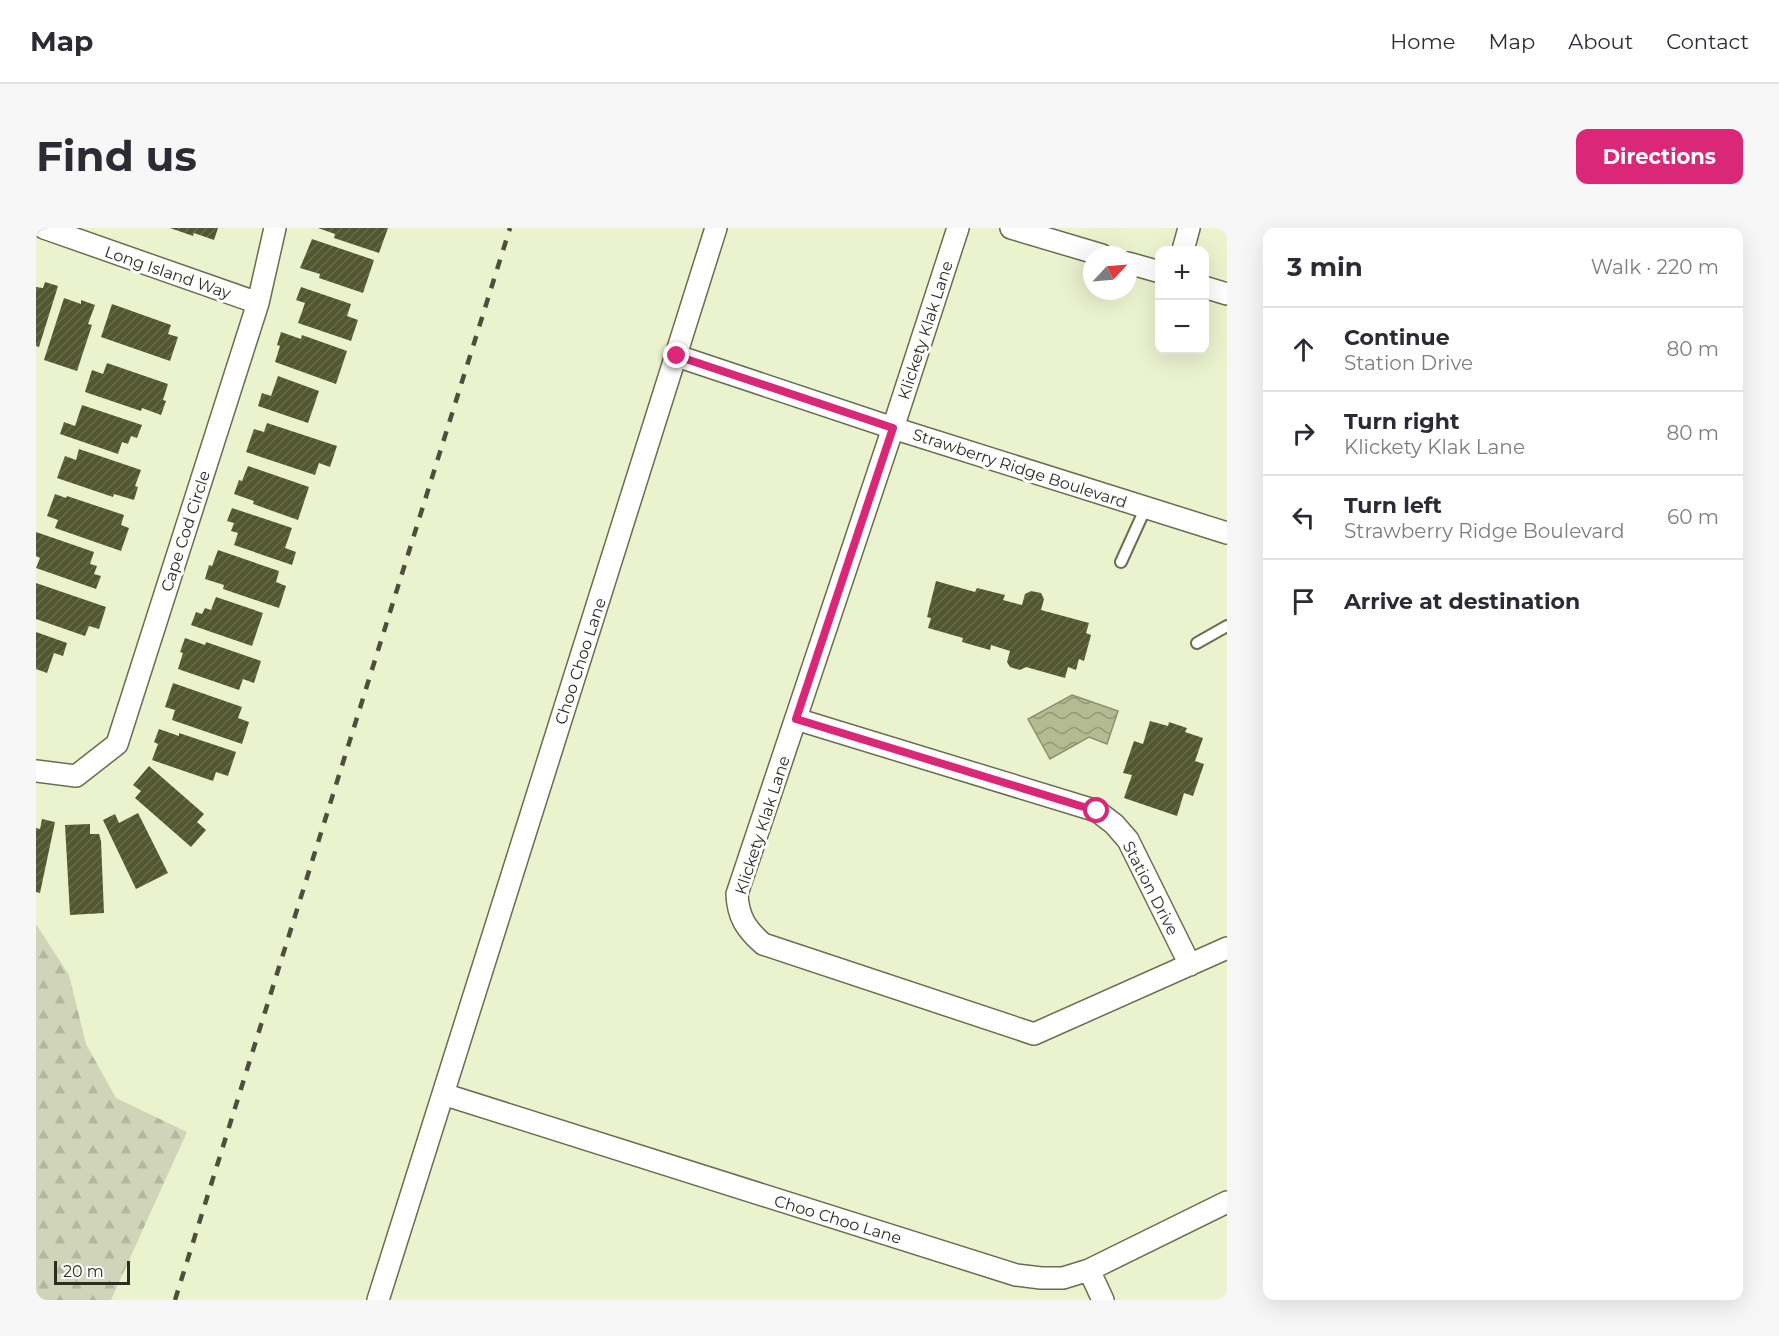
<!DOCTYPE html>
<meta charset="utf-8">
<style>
:root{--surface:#fff;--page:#f7f7f7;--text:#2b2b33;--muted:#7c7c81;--line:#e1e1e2;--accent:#db2777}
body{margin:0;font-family:Montserrat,sans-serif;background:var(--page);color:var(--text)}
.controls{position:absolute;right:18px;top:18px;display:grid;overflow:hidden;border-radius:12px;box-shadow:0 6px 24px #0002}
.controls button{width:54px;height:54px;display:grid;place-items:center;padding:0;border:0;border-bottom:2px solid var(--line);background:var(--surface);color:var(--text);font:30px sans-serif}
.compass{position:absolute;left:1047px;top:18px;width:54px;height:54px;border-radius:50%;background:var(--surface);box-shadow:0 6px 24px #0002;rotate:64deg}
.scale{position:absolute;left:18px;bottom:15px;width:76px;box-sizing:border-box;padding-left:6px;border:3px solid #2a2d1f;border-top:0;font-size:16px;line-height:21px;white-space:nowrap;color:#2a2d1f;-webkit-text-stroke:4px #fff;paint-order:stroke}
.stop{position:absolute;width:18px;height:18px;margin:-14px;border:4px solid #db2777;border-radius:50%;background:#fff}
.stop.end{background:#db2777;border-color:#fff;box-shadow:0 2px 6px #0008}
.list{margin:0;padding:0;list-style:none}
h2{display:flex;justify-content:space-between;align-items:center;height:78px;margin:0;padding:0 24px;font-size:26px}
h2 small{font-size:20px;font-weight:400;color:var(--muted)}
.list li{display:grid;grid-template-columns:39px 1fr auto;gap:18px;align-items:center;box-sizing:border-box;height:84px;padding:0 24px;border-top:2px solid var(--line)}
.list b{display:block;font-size:22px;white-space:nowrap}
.list p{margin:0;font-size:20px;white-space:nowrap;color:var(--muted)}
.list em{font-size:20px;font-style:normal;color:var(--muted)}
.icon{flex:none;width:33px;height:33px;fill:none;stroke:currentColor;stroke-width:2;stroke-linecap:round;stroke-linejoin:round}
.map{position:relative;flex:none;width:1191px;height:1072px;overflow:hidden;border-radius:12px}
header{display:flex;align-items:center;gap:36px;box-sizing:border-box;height:84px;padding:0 30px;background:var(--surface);border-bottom:2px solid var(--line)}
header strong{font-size:28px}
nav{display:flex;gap:33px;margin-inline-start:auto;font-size:21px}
.intro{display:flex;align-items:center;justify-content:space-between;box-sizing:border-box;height:144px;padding:0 36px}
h1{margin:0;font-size:42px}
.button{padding:15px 27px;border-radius:12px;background:var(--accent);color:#fff;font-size:21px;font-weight:700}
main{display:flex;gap:36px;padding:0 36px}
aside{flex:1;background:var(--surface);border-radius:12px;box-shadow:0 6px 24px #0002}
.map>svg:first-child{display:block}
</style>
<header>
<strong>Map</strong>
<nav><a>Home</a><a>Map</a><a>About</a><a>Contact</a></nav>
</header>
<div class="intro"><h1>Find us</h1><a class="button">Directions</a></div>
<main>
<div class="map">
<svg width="1191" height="1072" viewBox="0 0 1191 1072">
<defs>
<pattern id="forest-firs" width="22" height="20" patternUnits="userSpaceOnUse" patternTransform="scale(1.5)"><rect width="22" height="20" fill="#d0d5ba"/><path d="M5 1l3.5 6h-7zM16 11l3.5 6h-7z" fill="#b3b79f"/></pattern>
<pattern id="water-waves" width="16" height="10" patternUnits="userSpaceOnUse" patternTransform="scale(1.5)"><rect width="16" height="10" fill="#b4bb90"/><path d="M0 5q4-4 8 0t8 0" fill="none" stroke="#939875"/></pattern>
<pattern id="building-hatch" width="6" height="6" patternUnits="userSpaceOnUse" patternTransform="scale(1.5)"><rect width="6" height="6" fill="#525730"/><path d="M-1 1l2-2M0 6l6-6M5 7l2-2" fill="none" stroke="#686c4c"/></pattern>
</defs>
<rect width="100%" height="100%" fill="#ebf2ce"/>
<path fill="url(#forest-firs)" d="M0 696 33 747 50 816 80 870 151 904 75 1072H0Z"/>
<path fill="url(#water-waves)" stroke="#8b906e" stroke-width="1.5" d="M1036 467 1082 483 1071 516 1053 509 1014 531 992 491Z"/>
<path fill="url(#building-hatch)" d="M134 0H182L178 12 158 5 157 8Z
M282 0H352L343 25 298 10 299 6Z
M276 11 338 32 327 65 283 50 284 46 264 40Z
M9 54 22 58 3 119 0 118V59L7 60Z
M265 59 315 76 311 88 322 92 315 113 262 95 269 75 260 72Z
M28 70 45 76V72L59 77 52 96 56 97 41 143 8 132Z
M76 76 135 97 132 106 142 109 134 133 65 109Z
M245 104 265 111 266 107 311 123 300 156 239 134 244 118 241 117Z
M71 135 132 156 127 172 130 173 125 187 106 180 105 183 49 164 56 142 67 146Z
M242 148 283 163 272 195 222 178 226 165 235 168Z
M46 177 106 197 101 210 95 208 92 216 86 214 82 226 24 206 28 194 39 198Z
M231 195 301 218 294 239 283 235 279 247 210 224 218 201 228 204Z
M43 221 105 242 99 258 102 259 98 272 78 266 77 269 21 250 29 228 40 232Z
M212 238 273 259 262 292 217 276 218 273 198 266 203 252 206 253Z
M19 266 30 270 31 268 88 287 85 297 93 300 85 323 19 300 22 292 11 288Z
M196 280 256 300 249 320 260 324 256 337 198 317 202 305 195 303 198 295 191 293Z
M0 304 58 324 54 336 61 338 58 346 65 348 60 361 0 340 4 330 0 328Z
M182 322 243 343 240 354 250 358 243 380 187 361 188 357 169 351 173 337 176 338Z
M900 353 939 364 941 360 969 367 967 372 986 377 989 366 995 363 1005 365 1008 371 1005 382 1053 395 1050 405 1055 407 1048 433 1043 431 1040 442 1032 439 1029 450 990 439 984 442 974 439 971 434 974 423 955 417 954 422 926 414 927 410 892 400 895 390 891 389Z
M0 355 70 379 63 401 53 398 49 408 0 391Z
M180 369 227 385 216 418 155 397 160 384 166 386 169 380 175 382Z
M0 404 31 415 27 428 18 425 11 445 0 441Z
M149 410 169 417 170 414 225 433 218 455 207 451 203 462 142 441 147 425 144 424Z
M137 455 206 479 202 490 213 494 206 516 136 492 139 482 129 479Z
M1114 493 1132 498 1133 494 1151 500 1149 504 1167 510 1159 533 1168 536 1157 568 1148 565 1141 588 1088 570 1096 547 1087 545 1098 513 1107 516Z
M123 501 143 508V505L200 524 192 548 180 544 177 553 116 532 122 516 118 514Z
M113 538 168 586 161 594 170 602 155 619 99 570 105 563 97 557Z
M102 585 132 645 100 661 67 592 79 586 83 595Z
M6 591 19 594 4 665 0 664V600L4 601Z
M54 596V606H63L65 613 68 685 34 687 29 597Z"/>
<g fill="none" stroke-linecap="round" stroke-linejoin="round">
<g stroke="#696e4e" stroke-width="14">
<path id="lane" d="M1085 334 1110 279
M1161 415 1191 398"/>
</g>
<g stroke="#696e4e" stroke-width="24">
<path id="street" d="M8 0 222 75
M922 0 857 200 701 666C702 689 710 701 727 716L998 806 1191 720
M975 0 1066 27
M1147 22 1153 0
M1092 35 1124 44
M1168 59 1191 66
M641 128 857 200 1191 305
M760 491 1061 583 1078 596 1092 612 1154 737
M0 543 40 548 81 516 222 75 239 0
M407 866 980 1047 1005 1050H1027L1053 1042 1191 974
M1053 1042 1067 1072
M342 1072 680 0"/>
</g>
<use href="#lane" stroke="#fff" stroke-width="10"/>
<use href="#street" stroke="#fff" stroke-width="21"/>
<path stroke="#4c4f3e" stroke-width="4.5" stroke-dasharray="10 10" stroke-linecap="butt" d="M139 1072 474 0"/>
</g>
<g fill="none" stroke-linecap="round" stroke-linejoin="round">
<path stroke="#db2777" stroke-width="8" d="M641 128 857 200 760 491 1061 583"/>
</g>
<g text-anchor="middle" stroke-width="6" stroke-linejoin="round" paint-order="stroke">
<g font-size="16" fill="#2a2d1f" stroke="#fff">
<text transform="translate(132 44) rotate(19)" y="6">Long Island Way</text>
<text transform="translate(889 102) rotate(-72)" y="6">Klickety Klak Lane</text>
<text transform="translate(984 240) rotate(18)" y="6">Strawberry Ridge Boulevard</text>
<text transform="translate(149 303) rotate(-72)" y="6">Cape Cod Circle</text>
<text transform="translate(544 433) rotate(-72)" y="6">Choo Choo Lane</text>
<text transform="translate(726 597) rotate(-72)" y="6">Klickety Klak Lane</text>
<text transform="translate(1115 660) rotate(63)" y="6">Station Drive</text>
<text transform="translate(802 991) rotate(17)" y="6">Choo Choo Lane</text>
</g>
</g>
</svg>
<div class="controls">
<button>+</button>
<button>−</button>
</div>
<svg class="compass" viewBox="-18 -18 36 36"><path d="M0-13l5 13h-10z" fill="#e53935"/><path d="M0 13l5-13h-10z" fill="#7c7c81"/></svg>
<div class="scale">20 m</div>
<div class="stop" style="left:1061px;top:583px"></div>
<div class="stop end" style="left:641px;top:128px"></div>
</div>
<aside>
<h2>3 min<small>Walk · 220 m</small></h2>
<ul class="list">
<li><svg class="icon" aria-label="ahead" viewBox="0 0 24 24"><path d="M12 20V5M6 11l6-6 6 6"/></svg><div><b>Continue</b><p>Station Drive</p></div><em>80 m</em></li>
<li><svg class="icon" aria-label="right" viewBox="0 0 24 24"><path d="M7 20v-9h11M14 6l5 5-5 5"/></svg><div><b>Turn right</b><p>Klickety Klak Lane</p></div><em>80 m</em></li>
<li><svg class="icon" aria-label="left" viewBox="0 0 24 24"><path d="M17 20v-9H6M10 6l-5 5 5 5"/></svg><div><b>Turn left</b><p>Strawberry Ridge Boulevard</p></div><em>60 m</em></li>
<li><svg class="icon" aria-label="arrive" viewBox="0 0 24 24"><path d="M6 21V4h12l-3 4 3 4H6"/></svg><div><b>Arrive at destination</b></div></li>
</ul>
</aside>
</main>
